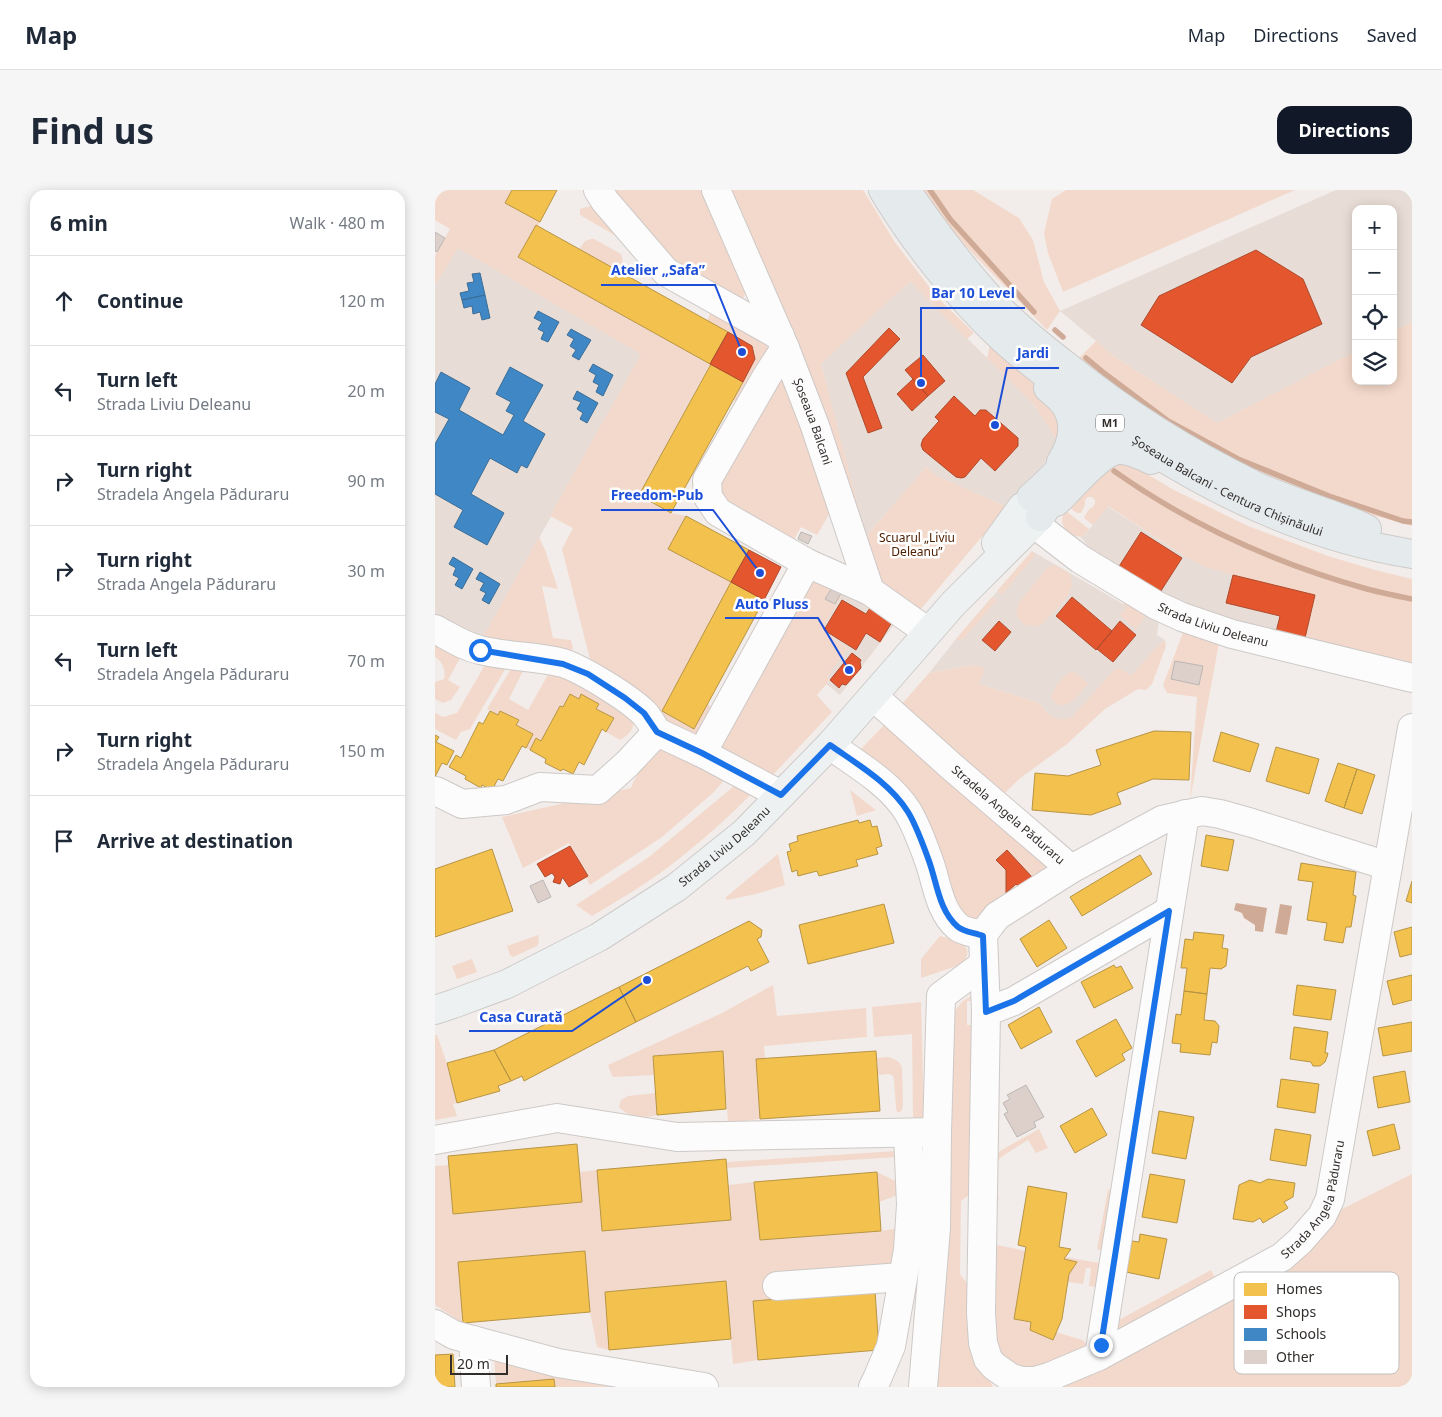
<!DOCTYPE html>
<meta charset="utf-8">
<style>
:root{--surface:#fff;--page:#f6f6f7;--text:#1f2937;--muted:#747a83;--line:#e0e1e3;--accent:#111827}
body{margin:0;font-family:"Noto Sans",sans-serif;background:var(--page);color:var(--text)}
.controls{position:absolute;right:15px;top:15px;display:grid;overflow:hidden;border-radius:10px;box-shadow:0 2px 12px #0003}
.controls button{width:45px;height:45px;display:grid;place-items:center;padding:0;border:0;border-bottom:1px solid var(--line);background:var(--surface);color:var(--text);font:25px sans-serif}
.scale{position:absolute;left:15px;bottom:12px;width:58px;box-sizing:border-box;padding-left:5px;border:2px solid #312d2b;border-top:0;font-size:14px;line-height:18px;white-space:nowrap;color:#312d2b;-webkit-text-stroke:4px #fff;paint-order:stroke}
.stop{position:absolute;width:15px;height:15px;margin:-11px;border:4px solid #1a73e8;border-radius:50%;background:#fff}
.stop.end{background:#1a73e8;border-color:#fff;box-shadow:0 1px 5px #0008}
.list{margin:0;padding:0;list-style:none}
h2{display:flex;justify-content:space-between;align-items:center;height:65px;margin:0;padding:0 20px;font-size:21px}
h2 small{font-size:16px;font-weight:400;color:var(--muted)}
.list li{display:grid;grid-template-columns:32px 1fr auto;gap:15px;align-items:center;box-sizing:border-box;height:90px;padding:0 20px;border-top:1px solid var(--line)}
.list b{display:block;font-size:19px;white-space:nowrap}
.list p{margin:0;font-size:16px;white-space:nowrap;color:var(--muted)}
.list em{font-size:16px;font-style:normal;color:var(--muted)}
.icon{flex:none;width:28px;height:28px;fill:none;stroke:currentColor;stroke-width:2;stroke-linecap:round;stroke-linejoin:round}
.map{position:relative;flex:none;width:977px;height:1197px;overflow:hidden;border-radius:15px}
header{display:flex;align-items:center;gap:30px;box-sizing:border-box;height:70px;padding:0 25px;background:var(--surface);border-bottom:1px solid var(--line)}
header strong{font-size:24px}
nav{display:flex;gap:28px;margin-inline-start:auto;font-size:18px}
.intro{display:flex;align-items:center;justify-content:space-between;box-sizing:border-box;height:120px;padding:0 30px}
h1{margin:0;font-size:35px}
.button{padding:12px 22px;border-radius:15px;background:var(--accent);color:#fff;font-size:18px;font-weight:700}
main{display:flex;gap:30px;padding:0 30px}
aside{flex:1;background:var(--surface);border-radius:15px;box-shadow:0 2px 12px #0003}
.map>svg:first-child{display:block}
</style>
<header>
<strong>Map</strong>
<nav><a>Map</a><a>Directions</a><a>Saved</a></nav>
</header>
<div class="intro"><h1>Find us</h1><a class="button">Directions</a></div>
<main>
<aside>
<h2>6 min<small>Walk · 480 m</small></h2>
<ul class="list">
<li><svg class="icon" aria-label="ahead" viewBox="0 0 24 24"><path d="M12 20V5M6 11l6-6 6 6"/></svg><div><b>Continue</b></div><em>120 m</em></li>
<li><svg class="icon" aria-label="left" viewBox="0 0 24 24"><path d="M17 20v-9H6M10 6l-5 5 5 5"/></svg><div><b>Turn left</b><p>Strada Liviu Deleanu</p></div><em>20 m</em></li>
<li><svg class="icon" aria-label="right" viewBox="0 0 24 24"><path d="M7 20v-9h11M14 6l5 5-5 5"/></svg><div><b>Turn right</b><p>Stradela Angela Păduraru</p></div><em>90 m</em></li>
<li><svg class="icon" aria-label="right" viewBox="0 0 24 24"><path d="M7 20v-9h11M14 6l5 5-5 5"/></svg><div><b>Turn right</b><p>Strada Angela Păduraru</p></div><em>30 m</em></li>
<li><svg class="icon" aria-label="left" viewBox="0 0 24 24"><path d="M17 20v-9H6M10 6l-5 5 5 5"/></svg><div><b>Turn left</b><p>Stradela Angela Păduraru</p></div><em>70 m</em></li>
<li><svg class="icon" aria-label="right" viewBox="0 0 24 24"><path d="M7 20v-9h11M14 6l5 5-5 5"/></svg><div><b>Turn right</b><p>Stradela Angela Păduraru</p></div><em>150 m</em></li>
<li><svg class="icon" aria-label="arrive" viewBox="0 0 24 24"><path d="M6 21V4h12l-3 4 3 4H6"/></svg><div><b>Arrive at destination</b></div></li>
</ul>
</aside>
<div class="map">
<svg width="977" height="1197" viewBox="0 0 977 1197">
<rect width="100%" height="100%" fill="#f2edea"/>
<path fill="#e8ddd6" d="M901 0H977V132L958 141V19H921V161L782 233 680 167 625 121Z
M22 57 207 164 46 452 0 425V95Z
M475 91 600 216 625 255 572 317 500 285 491 277 427 351 418 326 423 320 386 174Z
M672 316 753 368 798 385 880 405 869 452 744 421 662 368 645 346 650 345Z
M597 361 688 414 697 411 724 431 722 445 730 450 719 460 696 487 686 479 637 527 631 529H625L615 526 604 513 544 494 549 478 540 475 494 483 521 449Z
M411 398 462 431 405 505 391 494 395 490 391 487 385 440Z"/>
<path fill="#f3d9cb" d="M0 0H77L70 13 105 32 103 36 101 35 83 67 275 174 204 305 236 323 251 326 234 359 296 392 227 521 259 539 273 514 280 521 259 549 230 534 158 481 127 359 138 338 115 326 206 164 23 58 0 95V66L15 39 0 30Z
M175 0H272L313 98 308 108 304 111 229 71Z
M290 0H428L459 51 502 107 539 143 532 149 475 91 386 174 424 320 418 326Z
M487 0H538L584 28 598 50 609 92 625 121 612 140 514 39Z
M631 0H860L628 102 613 63 609 43 617 9Z
M159 15 202 58 145 25V19Z
M156 49H159L186 64C189 71 187 75 184 82L144 59 150 51Z
M281 121 332 153 333 164 304 213 298 210 320 169 317 156 272 131 275 124Z
M977 132V336L944 327 881 307 780 263 724 232 643 169 661 151 680 167 782 233 921 161V191H958V141Z
M555 154 623 215 625 255 600 216 552 168Z
M342 191 349 192 400 314 382 345 366 337 356 355 282 311 286 276Z
M688 270 739 300 813 336 893 366 940 380 977 389V475L869 452 880 405 798 385 768 376 753 368 673 316 658 335 650 329 649 327 655 318 658 317 660 313V310L657 307H653L650 310V315L646 323H642L633 317 671 274Z
M491 277 500 285 572 317 485 420 452 404 427 351Z
M631 321 654 339C653 341 651 344 649 345 637 352 619 333 631 321Z
M104 347 110 360 123 399 107 396 118 448 136 450 138 459 135 462 45 454 0 429V425L46 451Z
M597 361 599 364V367L567 404 562 401Z
M616 376C622 376 626 378 631 381 650 396 618 422 608 433L603 436 590 435 585 430 582 426V420L584 413 612 378Z
M374 387 411 398 386 440 413 458 392 487 395 490 382 505 397 522 335 588 286 564 284 553Z
M557 407 562 410 528 449 524 450 521 449Z
M697 411 714 422 701 439 685 425 692 417 688 414Z
M756 442 784 453 755 610 762 507 732 503 728 495 748 443Z
M0 447 28 463 13 490 25 497 16 510 8 513 0 509V492L9 489C11 480 8 472 0 467Z
M730 450 731 456 717 494 711 500 703 499 670 519 632 554 584 589 566 607 465 516 494 483 540 475 550 478 544 494 604 513 615 526 625 529H631L637 527 680 479H686L696 486 719 460Z
M54 468 75 471 35 539 26 542 21 550 0 539V523L8 527 22 523Z
M80 472 89 477 88 481 74 509 93 520 114 483 123 479 199 526C200 538 195 544 185 550L171 542 179 528 161 519 164 514 146 504 144 509 135 504 128 517 125 516 106 551 101 548 95 560 91 558 98 544 81 535 83 530 66 521 63 525 52 519Z
M639 481 653 494C643 504 630 527 616 508 618 498 629 484 639 481Z
M455 529 609 669 611 678 609 685C592 697 549 729 531 731L424 561Z
M229 557 291 588 279 602 227 647 155 695 151 688 153 686 134 653 88 678 67 627 196 598C199 587 218 561 229 557Z
M299 596 317 603C292 629 264 653 236 675 211 694 184 710 157 726L141 715 214 667Z
M415 600 441 620 422 626Z
M343 664 350 695 321 704 292 710 290 708Z
M103 745 104 752 102 756 78 767 75 765 72 756Z
M505 746C520 750 545 756 525 775L486 788V769Z
M37 769 42 782 22 789 17 776Z
M338 795 342 826 431 818 432 847 329 856 330 869 321 870 325 929 293 933 288 861 218 866 219 885 180 887 177 886 173 875 285 824Z
M543 802V811H532V835H542L541 1000 526 1011 525 1084 540 1104V1163L558 1197H484L512 830 528 811Z
M486 812 489 931 482 930 478 927 477 844 439 847 437 817Z
M0 845H2L11 871 22 913 18 914 22 926 0 930Z
M453 867C460 869 465 871 467 878L468 915 467 920 465 922H462L461 918 459 890 458 886 454 884 443 885 442 868Z
M221 903 222 925C210 929 193 927 184 917L186 910 193 906Z
M604 939 613 958 601 963 593 950 569 965 562 971 559 966 565 961Z
M461 961V967L292 978V972Z
M13 975 18 1024 144 982 162 980 167 1041 296 1030 294 995 319 992 325 1050 446 1041 465 1038 455 1101H440L318 1111 323 1170 298 1174 291 1091 170 1102 174 1160 162 1157 155 1122 149 1061 23 1072 28 1133 0 1115V976Z
M442 982 462 992 465 1004 444 1012Z
M977 984V1197H627L667 1177 899 1023Z
M676 999 679 1001 663 1097 654 1096 656 1078H651L648 1094 633 1092 629 1069 630 1067 664 1073 666 1060 662 1059 673 1000Z
M559 1004 562 1005 564 1008 562 1011V1055L591 1061 579 1129 596 1132 595 1140 617 1150 621 1142 647 1150 652 1154 646 1165 614 1180 577 1178 557 1153Z
M776 1080 780 1088 683 1147 675 1130 682 1131Z
M59 1167 200 1197H120L61 1194Z"/>
<path fill="#cfaa96" d="M801 713 832 718 828 742 820 741V735L809 728 807 723 799 720Z
M845 714 857 716 852 745 840 743Z"/>
<path fill="#f2c14e" stroke="#b89544" d="M77 0H122L105 32 70 13Z
M101 35 293 142 275 174 83 67Z
M276 174 308 192 236 323 204 305Z
M251 326 314 360 296 392 233 359Z
M296 392 329 410 259 539 227 521Z
M135 504 144 509 146 504 164 514 161 519 179 528 171 542 167 539 149 575 144 572 138 584 128 579 126 581 110 573 111 569 95 560 101 548 106 551 125 516 128 517Z
M55 521 63 525 65 521 84 530 81 535 98 544 91 558 87 556 68 591 63 589 57 600 47 595 46 598 30 589 31 586 14 577 21 565 26 568 44 532 48 534Z
M719 541 756 542 754 590 718 589 682 603 686 614 656 625 597 620 600 583 633 586 666 575 661 560Z
M786 542 824 554 815 582 778 571Z
M0 545 4 547 1 552 19 561 12 575 7 573 0 587Z
M841 557 884 569 874 604 831 591Z
M903 573 922 579 909 618 890 611Z
M922 579 940 585 927 624 909 618Z
M423 630 424 633 435 630 437 637 442 636 447 656 441 658 443 664 421 670 423 676 384 686 382 681 363 686 362 680 357 682 352 662 356 661 354 654 363 651 362 646Z
M771 645 799 650 793 681 766 676Z
M57 659 78 721 0 747V679Z
M705 665 717 684 647 726 635 707Z
M866 673 921 682 918 705 921 706 916 737H911L908 753 889 750 892 733 872 730 878 692 863 690Z
M977 691V713L971 711Z
M449 714 459 753 373 774 364 735Z
M614 730 632 758 602 777 585 749Z
M314 731 327 740 326 747 322 749 334 772 316 781 313 776 201 832 184 797Z
M977 737V764L965 767 959 742Z
M759 742 789 745 787 758 793 759 791 776 786 779 775 778 772 804 749 801 752 778H746L750 749 758 750Z
M679 775 681 778 686 776 698 798 659 818 646 792Z
M977 785V810L958 815 952 791Z
M862 795 901 800 896 830 858 825Z
M184 797 201 832 89 891 87 886 76 891 59 860Z
M749 801 772 804 769 830 780 831 784 836 782 853 777 852 775 865 745 862 746 854 737 853 741 824 746 825Z
M604 817 617 842 586 859 573 835Z
M681 829 697 858 687 864 690 870 661 887 641 851Z
M977 832V861L948 866 943 838Z
M859 837 893 842 890 863H893L892 867 890 872 885 876H878L876 872 855 869Z
M59 860 76 891 63 896 65 901 22 913 12 873Z
M288 861 291 919 222 925 218 866Z
M441 861 445 921 325 929 321 869Z
M970 881 975 912 943 918 938 887Z
M846 889 884 894 880 923 842 917Z
M657 918 672 945 640 963 625 936Z
M724 921 759 927 751 969 717 963Z
M959 934 965 959 938 966 932 941Z
M840 939 876 945 871 976 835 970Z
M142 954 147 1012 18 1024 13 966Z
M291 969 296 1030 167 1041 162 980Z
M442 982 446 1041 325 1050 319 992Z
M715 984 750 990 742 1033 707 1027Z
M833 989 860 993 858 1007 849 1012 853 1018 828 1033 825 1028 818 1032 798 1029 804 995 815 990 825 993Z
M593 996 632 1003 624 1057 636 1059 629 1069 642 1072 634 1084 627 1129 618 1150 595 1140 596 1132 579 1129 591 1057 583 1055Z
M705 1044 732 1049 724 1089 691 1082 697 1051 704 1052Z
M150 1061 155 1122 28 1133 23 1072Z
M291 1091 296 1149 174 1160 170 1102Z
M440 1101 444 1160 323 1170 318 1111Z
M18 1164 20 1197H0V1165Z
M119 1189 120 1197H61V1194Z"/>
<path fill="#e4572e" stroke="#ae4a2d" d="M821 60 868 89 887 134 816 167 797 193 706 135 724 106Z
M454 138 465 149 428 187 447 238 433 243 411 183Z
M293 142 317 156 320 169 308 192 275 174Z
M488 165 510 191 493 206 470 180Z
M478 189 493 206 477 221 462 204Z
M519 206 540 226 545 220H551L583 248V256L560 281 546 268 530 287 526 288 521 287 488 260 486 255 488 249 504 231 500 227Z
M706 342 747 368 724 404 683 378Z
M314 360 346 377 329 410 296 392Z
M798 385 880 405 870 448 841 442 845 426 791 413Z
M637 407 677 441 661 460 621 426Z
M407 410 431 424 435 418 457 432 445 452 431 443 421 460 389 440Z
M564 431 576 442 560 461 547 450Z
M685 431 701 445 678 472 662 459Z
M417 463 426 470 425 472 426 478 411 495 407 494 404 498 395 490Z
M135 656 153 686 134 697 128 688H127L125 694 118 692 120 687 117 683 110 687 102 674Z
M572 660 597 687 585 698 581 694 571 703V680L561 670Z"/>
<path fill="#3f88c5" stroke="#3b6d97" d="M45 83 50 105 27 110 25 103 34 101 32 93 39 92 37 84Z
M50 105 55 128 47 130 45 122 38 124 37 116 29 118 27 110Z
M103 121 124 132 113 152 106 149 109 142 103 139 107 132 99 128Z
M136 139 156 150 144 170 137 166 141 160 135 156 139 149 132 145Z
M158 174 178 185 168 206 161 202 164 195 158 192 161 185 154 181Z
M75 177 108 195 88 231 110 244 92 278 86 275 82 283 55 268 36 304 69 323 52 355 19 337 28 320 0 304V254L14 229 0 222V194L6 182 35 198 24 220 68 245 79 225 71 221 76 212 61 204Z
M142 201 163 213 152 233 145 229 148 223 142 219 146 212 138 209Z
M18 367 38 379 27 399 20 395 24 388 18 385 21 378 14 374Z
M45 382 65 394 54 414 47 410 51 403 45 400 49 393 41 389Z"/>
<g fill="none" stroke-linecap="round" stroke-linejoin="round">
<path stroke="#cfaa96" stroke-width="5.5" d="M495 0 515 29 599 122
M620 140 628 147
M651 168 669 183 733 231 803 269 894 306 968 331 977 332
M679 281C755 335 843 374 932 399 947 403 962 406 977 409"/>
</g>
<path fill="#ddd0ca" stroke="#bbb7b5" d="M0 42 10 48 2 62 0 61Z
M366 342 377 346 373 354 363 349Z
M400 393 409 398 400 414 390 409Z
M740 471 768 476 764 495 736 489Z
M108 690 116 707 103 713 95 696Z
M591 895 609 927 599 932 601 937 582 947 569 924 573 922 568 913 575 909 572 905Z"/>
<g fill="none" stroke-linecap="round" stroke-linejoin="round">
<g stroke="#cdc9c7" stroke-width="30">
<g id="minor">
<path d="M163 0 170 11 231 82 345 146"/>
<path id="s1" d="M281 0 350 158 380 236 435 401 493 442"/>
<path d="M350 158 332 186 272 290 273 307 283 322 372 373 435 401"/>
<path id="s2" d="M601 331 610 342 645 369 721 415 747 427 797 444 977 488"/>
<path d="M0 439C15 447 28 456 45 460 72 467 101 466 128 473 147 479 194 508 209 523 214 528 218 536 222 542"/>
<path id="s3" d="M438 506 516 576 636 679 727 630 767 621 785 624 817 633 953 676"/>
<path d="M395 555C422 575 455 593 473 622 480 634 489 657 494 671 502 693 504 721 523 737 529 742 541 743 548 745"/>
<path d="M267 563 372 373"/>
<path d="M1 601 27 614 71 610 105 597 163 600 192 574 222 542 267 563 346 605"/>
<path id="s4" d="M636 679 562 726 555 735 548 745 551 822 546 1123 548 1153 553 1169 559 1176 576 1188 587 1191H600L614 1187 664 1166 847 1067 865 1051 887 1026 895 1009 977 538"/>
<path d="M551 822 579 811 734 721"/>
<path d="M0 950 122 928 242 947 502 942"/>
<path d="M342 1096 467 1087"/>
<path d="M0 1134 19 1145 123 1173 269 1197"/>
<path d="M38 1150 41 1197"/>
<path d="M664 1166 750 624"/>
<path d="M438 1197 442 1189 456 1156 473 1060 476 1015 473 943"/>
<path d="M488 1197 501 1038 502 942 506 806 549 774"/>
</g>
</g>
<g stroke="#cdcbc9" stroke-width="30">
<g id="major">
<path d="M561 353 587 317"/>
<path id="s5" d="M0 820 18 814 72 794 164 747 242 697 309 643 395 555 518 414 605 327"/>
</g>
</g>
<g stroke="#cdcbc9" stroke-width="30">
<g id="highway">
<path id="s6" d="M448 0C478 51 525 109 568 149 591 170 615 187 639 206 739 283 851 344 977 364"/>
<path d="M471 0C499 41 528 80 562 116 584 139 609 159 634 178 691 224 753 263 819 295 840 305 864 313 886 321 902 327 917 331 932 339"/>
<path d="M613 198C618 202 624 207 628 212 643 231 638 253 626 272"/>
<path d="M596 307C607 298 617 288 627 277 638 265 659 237 674 232 679 231 685 233 690 234"/>
<path d="M621 312C636 299 664 262 683 260 694 259 706 265 716 270"/>
<path d="M605 327 629 291"/>
</g>
</g>
<use href="#minor" stroke="#fdfcfc" stroke-width="28"/>
<use href="#major" stroke="#eef1f2" stroke-width="28"/>
<use href="#highway" stroke="#e5eaed" stroke-width="28"/>
</g>
<g fill="none" stroke-linecap="round" stroke-linejoin="round">
<path stroke="#1a73e8" stroke-width="6" d="M45 460 128 474 153 484 190 508 209 523 222 542 267 563 346 605 395 555C422 574 455 593 473 622 481 635 489 657 494 671 502 693 504 721 523 737 529 742 541 743 548 746L551 822 579 811 734 721 666 1155"/>
</g>
<g text-anchor="middle" stroke-width="5" stroke-linejoin="round" paint-order="stroke">
<rect fill="#fff" stroke="#6f6c6b" stroke-width="1" x="661" y="224.5" width="28" height="17" rx="4"/>
<g font-size="11" font-weight="bold" fill="#312d2b">
<text x="675" y="237">M1</text>
</g>
<g font-size="12" fill="#312d2b" stroke="#fff">
<text dy="4" stroke="none"><textPath href="#s1" startOffset="251">Șoseaua Balcani</textPath></text>
<text dy="4" stroke="none"><textPath href="#s6" startOffset="462">Șoseaua Balcani - Centura Chișinăului</textPath></text>
<text dy="4" stroke="none"><textPath href="#s2" startOffset="208">Strada Liviu Deleanu</textPath></text>
<text dy="4" stroke="none"><textPath href="#s3" startOffset="180">Stradela Angela Păduraru</textPath></text>
<text dy="4" stroke="none"><textPath href="#s5" startOffset="335">Strada Liviu Deleanu</textPath></text>
<text dy="4" stroke="none"><textPath href="#s4" startOffset="936">Strada Angela Păduraru</textPath></text>
</g>
<g font-size="12" fill="#502001" stroke="#fff">
<text x="482" y="352">Scuarul „Liviu<tspan x="482" dy="14">Deleanu”</tspan></text>
</g>
</g>
<rect x="799" y="1082" width="165" height="102" rx="8" fill="#fff" stroke="#c1c0bf" stroke-width="1"/>
<rect x="809" y="1093" width="23" height="13" fill="#f2c14e"/>
<rect x="809" y="1115" width="23" height="14" fill="#e4572e"/>
<rect x="809" y="1138" width="23" height="13" fill="#3f88c5"/>
<rect x="809" y="1160" width="23" height="14" fill="#ddd0ca"/>
<g font-size="14" fill="#312d2b">
<text x="841" y="1104">Homes</text>
<text x="841" y="1127">Shops</text>
<text x="841" y="1149">Schools</text>
<text x="841" y="1172">Other</text>
</g>
<path fill="none" stroke="#1d4ed8" stroke-width="2" d="M307 162L280 95H166M486 193L486 118H590M560 235L572 178H624M325 383L278 320H166M414 480L383 428H290M212 790L137 841H34"/>
<g fill="#1d4ed8" stroke="#fff" stroke-width="2">
<circle cx="307" cy="162" r="5"/>
<circle cx="486" cy="193" r="5"/>
<circle cx="560" cy="235" r="5"/>
<circle cx="325" cy="383" r="5"/>
<circle cx="414" cy="480" r="5"/>
<circle cx="212" cy="790" r="5"/>
</g>
<g font-size="14" text-anchor="middle" font-weight="bold" fill="#1d4ed8" stroke="#fff" stroke-width="5" stroke-linejoin="round" paint-order="stroke">
<text x="223" y="85">Atelier „Safa”</text>
<text x="538" y="108">Bar 10 Level</text>
<text x="598" y="168">Jardi</text>
<text x="222" y="310">Freedom-Pub</text>
<text x="337" y="419">Auto Pluss</text>
<text x="86" y="832">Casa Curată</text>
</g>
</svg>
<div class="controls">
<button>+</button>
<button>−</button>
<button><svg class="icon" aria-label="locate" viewBox="0 0 24 24"><circle cx="12" cy="12" r="6"/><path d="M12 2v4M12 18v4M2 12h4M18 12h4"/></svg></button>
<button><svg class="icon" aria-label="layers" viewBox="0 0 24 24"><path d="M12 4l9 5-9 5-9-5zM3 14l9 5 9-5"/></svg></button>
</div>
<div class="scale">20 m</div>
<div class="stop" style="left:45px;top:460px"></div>
<div class="stop end" style="left:666px;top:1155px"></div>
</div>
</main>
